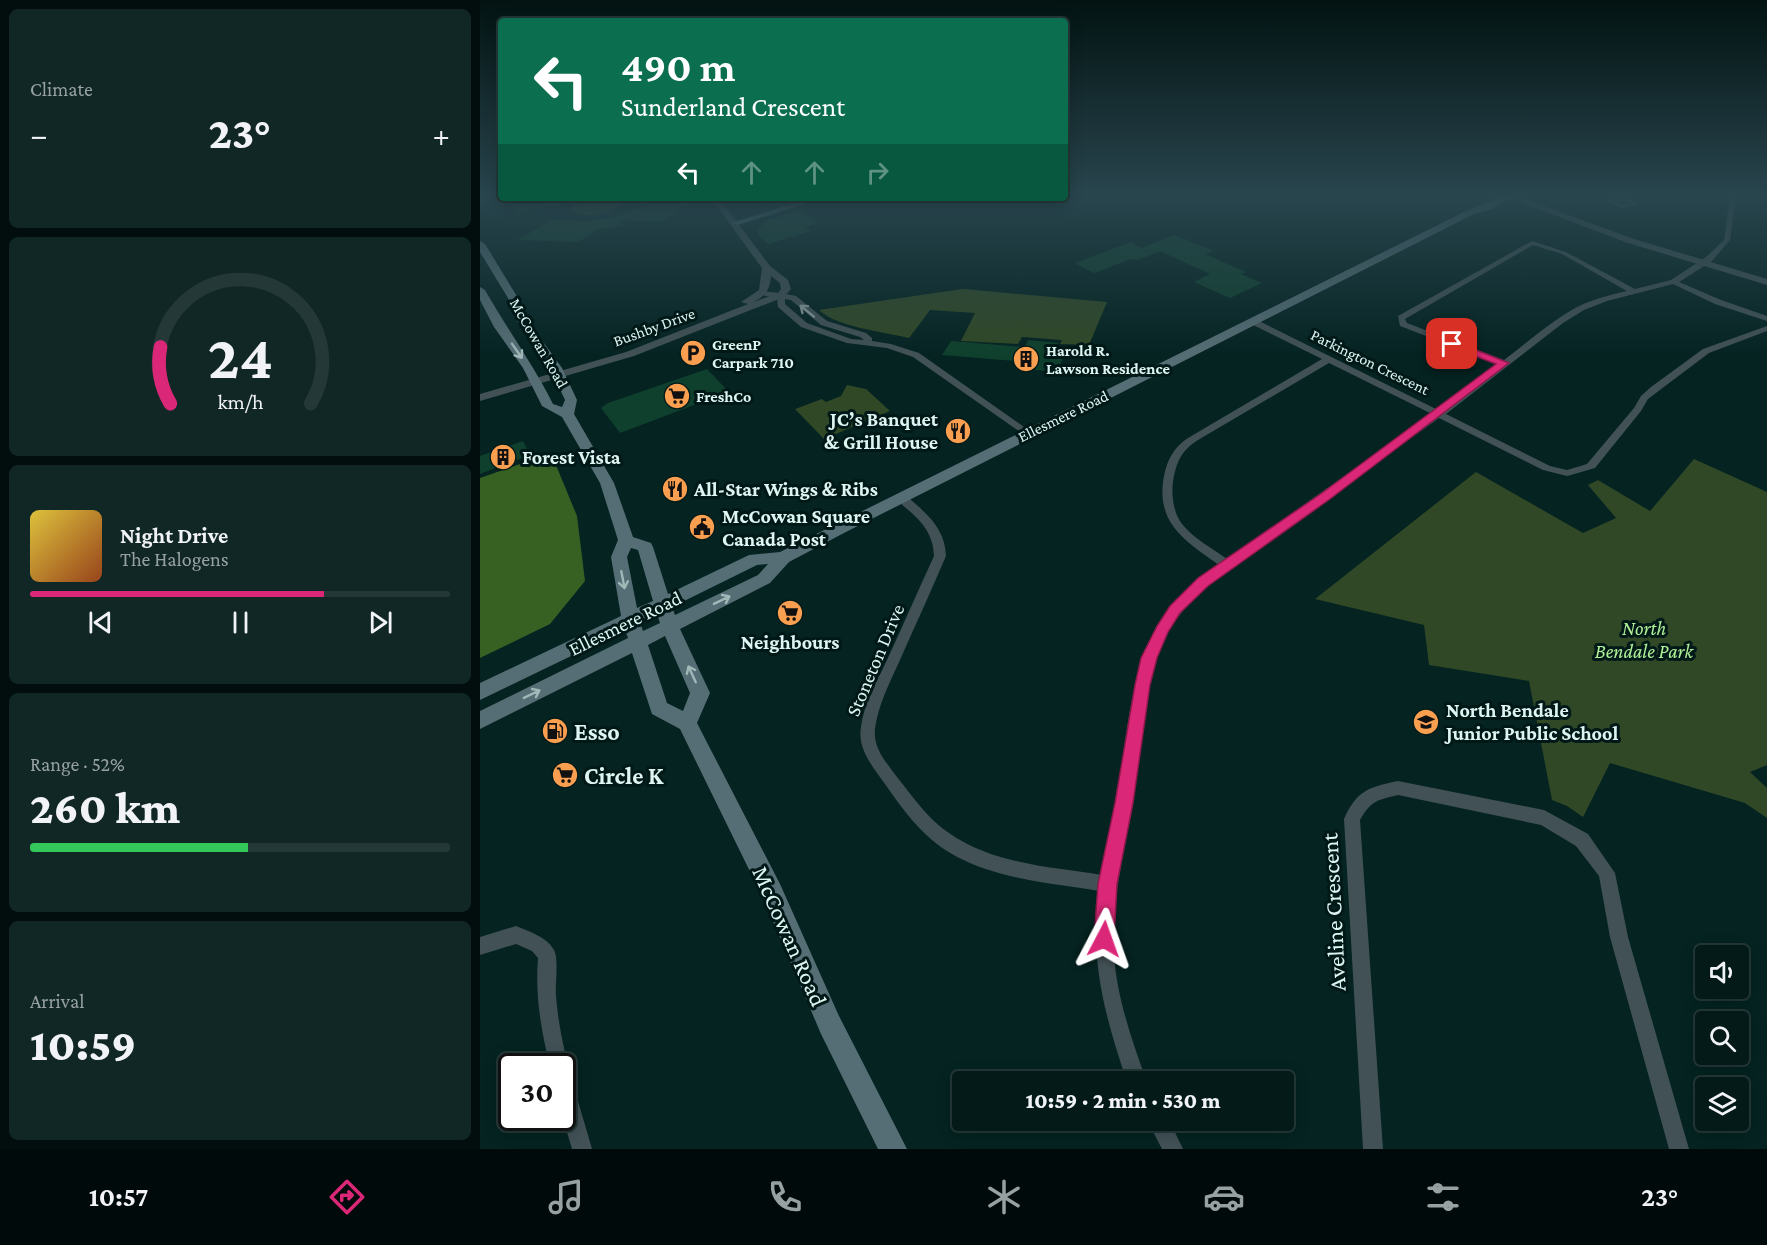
<!DOCTYPE html>
<html lang="en">
<head>
<meta charset="utf-8">
<style>
	body { margin:0; font-family:"Crimson Pro",serif; background:#112726; color:#f1f3f6; height:100vh; display:flex; flex-direction:column; font-size:22px; white-space:nowrap }
	* { box-sizing:border-box; margin:0 }
	p { font-size:20px; color:#97a1a2 }
	.icon { flex:none; width:33px; height:33px; fill:none; stroke:currentColor; stroke-width:2; stroke-linecap:round; stroke-linejoin:round }
	.map { position:relative; flex:1; overflow:hidden }
	.drawer { display:flex; flex-direction:column; gap:9px; padding:9px; background:#020e0e; width:480px }
	.drawer>* { flex:none }
	.top-card { position:absolute; left:18px; top:18px; width:570px; height:183px; border-radius:6px; box-shadow:0 3px 15px #0003,0 0 0 2px #243838; background:#0b6e4f; color:#fff; overflow:hidden }
	.fabs { position:absolute; left:1215px; top:945px; display:grid; gap:12px }
	.fabs a { display:grid; place-items:center; width:54px; height:54px; border-radius:6px; background:#031a19; box-shadow:0 3px 15px #0003,0 0 0 2px #243838; font-size:30px }
	.speed { position:absolute; left:18px; top:1053px; display:flex; gap:12px; font-size:30px; font-weight:700; text-align:center }
	.speed>* { display:grid; place-content:center; width:78px; height:78px; border-radius:50%; background:#031a19; box-shadow:0 3px 15px #0003,0 0 0 2px #243838; line-height:1 }
	.speed .limit { border:3px solid #111; border-radius:9px; background:#fff; color:#111 }
	.pin { position:absolute; display:grid; place-items:center; width:51px; height:51px; color:#fff; margin:-26px; border-radius:12px; box-shadow:0 3px 9px #0006 }
	.me { position:absolute; width:66px; margin:-33px; rotate:4deg; stroke-linejoin:round; filter:drop-shadow(0 0 4px #0008) }
	.turn { display:flex; align-items:center; gap:21px; height:126px; padding:0 24px; font-size:27px }
	.turn .icon { width:78px; height:78px; stroke-width:2.5 }
	.turn b { display:block; font-size:42px; line-height:51px }
	.lanes { display:flex; align-items:center; height:57px; padding:0 24px; background:#0003; justify-content:center; gap:30px; direction:ltr }
	.lanes .off { opacity:.35 }
	.big { font-size:45px; font-weight:800; line-height:1.1 }
	.drawer .card { flex:1; display:flex; flex-direction:column; justify-content:center; gap:9px; min-width:0; padding:0 21px; border-radius:9px; background:#112726 }
	.drawer .dial { align-items:center; gap:0 }
	.dial svg { height:156px; overflow:visible; fill:none; stroke:#243838; stroke-width:7; stroke-linecap:round; text-anchor:middle }
	.dial text { fill:#f1f3f6; stroke:none }
	.song { display:flex; align-items:center; gap:18px }
	.cover { width:72px; height:72px; border-radius:9px; background:linear-gradient(135deg,hsl(50 70% 55%),hsl(20 70% 35%)) }
	.played { height:6px; border-radius:3px; background:linear-gradient(90deg,#db2777 70%,#243838 70%) }
	.keys { display:flex; justify-content:space-around; direction:ltr }
	.heat { display:flex; justify-content:space-between; align-items:center; font-size:33px; direction:ltr }
	.charge { height:9px; border-radius:4px; background:linear-gradient(90deg,#34c759 52%,#243838 0) }
	.trip { position:absolute; left:472px; top:1071px; width:342px; height:60px; border-radius:6px; background:#031a19; box-shadow:0 3px 15px #0003,0 0 0 2px #243838; font-weight:800; line-height:60px; text-align:center }
	.menu { display:flex; height:96px; justify-content:space-around; align-items:center; background:#010a0a; color:#97a1a2 }
	.menu .icon { width:42px; height:42px }
	.menu .selected { color:#db2777 }
	.menu b { font-size:27px; color:#f1f3f6 }
	main { display:flex; flex:1; min-height:0 }
	.map>svg:first-child { display:block }
</style>
</head>
<body>
<main>
<section class="drawer">
<div class="card"><p>Climate</p>
<div class="heat"><a>−</a><b class="big">23°</b><a>+</a></div>
</div>
<div class="card dial"><svg viewBox="0 0 100 80">
<path d="M14 69A42 42 0 1 1 86 69"/>
<path d="M14 69A42 42 0 0 1 9 40" stroke="#db2777"/>
<text x="50" y="56" font-size="32" font-weight="700">24</text>
<text x="50" y="72" font-size="11">km/h</text>
</svg></div>
<div class="card">
<div class="song"><i class="cover"></i><div><b>Night Drive</b><p>The Halogens</p></div></div>
<div class="played"></div>
<div class="keys"><svg class="icon" aria-label="previous" viewBox="0 0 24 24"><path d="M18 5L8 12l10 7zM5 5v14"/></svg><svg class="icon" aria-label="pause" viewBox="0 0 24 24"><path d="M8 5v14M16 5v14"/></svg><svg class="icon" aria-label="next" viewBox="0 0 24 24"><path d="M6 5l10 7-10 7zM19 5v14"/></svg></div>
</div>
<div class="card"><p>Range · 52%</p><b class="big">260 km</b><div class="charge"></div></div>
<div class="card"><p>Arrival</p><b class="big">10:59</b></div>
</section>
<div class="map">
<svg width="1287" height="1149" viewBox="0 0 1287 1149">
	<rect width="100%" height="100%" fill="#042321"/>
	<!-- green -->
	<g fill="#304826">
		<path d="M 114,198 L 140,198 L 143,201 C 134,215 105,218 91,211 L 91,208 L 99,202 Z"/>
		<path d="M 482,289 L 484,289 L 627,302 L 609,345 L 580,344 L 582,340 L 542,337 L 538,344 L 481,341 L 495,313 L 450,310 L 429,338 C 405,332 356,327 339,310 Z"/>
		<path d="M 367,385 L 386,389 L 410,411 L 344,439 L 315,409 L 342,399 L 346,402 L 361,396 Z"/>
		<path d="M 1214,459 L 1287,492 L 1287,765 L 1270,772 L 1287,788 L 1287,818 L 1265,803 L 1130,763 L 1103,817 L 1087,806 L 1072,800 L 1049,681 L 949,665 L 944,625 L 835,599 L 996,472 L 1103,533 L 1136,518 L 1108,485 L 1118,480 L 1170,511 Z"/>
	</g>
	<!-- forest -->
	<path fill="#366123" d="M 71,453 L 97,516 L 105,581 L 70,624 L 0,658 L 0,478 Z"/>
	<!-- building -->
	<g fill="#0f402d">
		<path d="M 38,198 L 86,198 L 86,203 L 38,213 L 30,200 Z"/>
		<path d="M 176,198 L 213,199 L 183,221 L 138,220 L 144,226 L 119,229 L 98,242 L 38,240 L 71,220 L 108,221 L 135,217 L 165,206 Z"/>
		<path d="M 324,208 L 321,211 L 338,223 L 325,227 L 331,231 L 288,244 L 278,235 L 279,228 L 288,220 Z"/>
		<path d="M 694,235 L 734,251 L 725,254 L 766,272 L 761,274 L 782,283 L 750,298 L 714,282 L 730,274 L 680,251 L 658,260 L 651,259 L 614,273 L 595,263 L 651,242 L 662,248 Z"/>
		<path d="M 548,340 L 578,343 L 576,350 L 586,350 L 580,365 L 571,364 L 568,371 L 555,370 L 558,363 L 462,355 L 471,341 L 545,347 Z"/>
		<path d="M 227,369 L 251,394 L 224,404 L 222,402 L 140,433 L 121,408 L 128,403 Z"/>
		<path d="M 43,441 L 50,455 L 0,474 L 0,456 Z"/>
	</g>
	<g fill="none" stroke-linecap="round" stroke-linejoin="round">
		<!-- minor -->
		<g fill="#415155" fill-rule="evenodd">
			<path d="M 1250,195 L 1256,195 L 1250,240 L 1232,261 L 1199,282 L 1241,300 L 1287,316 L 1287,321 L 1235,304 L 1193,284 L 1127,301 L 1104,310 L 1083,323 L 966,414 L 1070,466 L 1087,470 L 1107,464 L 1154,408 L 1161,396 L 1171,387 L 1223,349 L 1287,326 L 1287,331 L 1229,353 L 1168,399 L 1161,411 L 1115,468 L 1091,475 L 1087,476 L 1063,470 L 959,418 L 727,585 C 707,605 687,627 677,654 C 659,699 659,750 653,797 C 646,850 630,901 634,955 C 637,998 652,1041 667,1082 L 647,1082 C 625,1016 609,960 619,891 C 564,882 497,878 452,840 C 433,824 419,804 405,784 C 393,767 377,749 381,727 C 384,703 397,681 407,660 C 423,625 438,591 454,556 C 453,529 436,516 416,500 L 415,497 L 416,494 L 424,494 C 445,512 465,527 466,556 C 451,591 435,626 420,660 C 410,682 398,705 395,729 C 393,748 406,762 417,777 C 433,797 448,819 469,833 C 513,864 571,867 622,875 C 627,846 635,818 639,789 C 652,695 653,625 739,565 C 705,541 675,523 684,476 C 687,460 694,447 708,438 L 842,359 L 771,324 L 771,320 L 777,320 L 958,410 L 1019,364 L 920,326 L 918,316 L 1052,241 L 1086,252 L 1155,289 L 1191,280 L 1226,257 L 1244,240 ZM 1053,245 L 1082,254 L 1147,291 C 1130,295 1113,299 1097,307 C 1071,321 1048,342 1024,360 L 927,323 L 925,319 ZM 849,363 L 952,414 L 747,559 C 732,548 714,539 702,524 C 688,506 690,470 704,452 C 708,447 713,443 718,440 Z"/>
			<path d="M 1131,196 L 1149,198 L 1158,205 L 1141,208 L 1127,202 L 1128,198 ZM 1133,200 L 1145,201 L 1149,204 L 1142,204 Z"/>
			<path d="M 280,291 L 301,293 L 316,296 L 347,321 L 386,333 L 392,338 L 392,341 L 411,344 L 439,353 L 554,434 L 552,436 L 546,436 L 433,357 L 407,348 L 367,343 L 321,327 L 298,307 L 297,298 L 280,295 ZM 305,299 L 311,300 L 341,325 L 380,337 L 384,340 L 371,339 L 327,323 L 305,304 Z"/>
			<path d="M 918,781 L 1064,810 L 1108,834 L 1135,873 L 1148,937 L 1209,1149 L 1189,1149 L 1130,937 L 1119,876 L 1096,846 L 1061,825 L 918,795 C 897,800 891,801 880,820 L 903,1149 L 883,1149 L 864,819 C 877,790 889,787 918,781 Z"/>
			<path d="M 36,926 C 50,932 67,937 74,950 C 79,959 75,985 76,996 C 80,1049 98,1099 112,1149 L 92,1149 L 82,1115 L 82,1066 L 70,1066 C 61,1031 55,995 58,958 L 52,951 L 36,944 L 0,955 L 0,937 Z"/>
			<path d="M 667,1120 L 689,1120 L 703,1149 L 682,1149 Z"/>
		</g>
		<!-- tertiary -->
		<g fill="#415155" fill-rule="evenodd">
			<path d="M 1022,195 L 1034,195 L 1151,238 L 1287,279 L 1287,285 L 1145,242 Z"/>
			<path d="M 231,198 L 239,198 L 290,266 L 308,280 L 311,289 L 304,297 L 154,356 L 0,401 L 0,394 L 146,352 L 268,304 L 261,302 L 279,290 L 282,268 ZM 291,276 L 300,283 L 301,289 L 298,293 L 271,303 C 285,297 290,290 291,276 Z"/>
		</g>
		<!-- secondary -->
		<g fill="#556d74" fill-rule="evenodd">
			<path d="M 1026,195 L 1037,195 L 1009,210 L 994,214 L 364,533 L 309,562 L 290,583 L 200,629 L 230,693 L 217,723 L 300,884 L 359,1016 L 427,1149 L 398,1149 L 341,1034 L 284,900 L 200,729 L 172,714 L 152,653 L 0,729 L 0,711 L 148,638 L 145,630 L 0,700 L 0,683 L 141,616 L 131,557 L 138,540 L 120,483 L 82,417 L 62,406 L 43,368 L 14,327 L 0,300 L 0,287 L 5,290 C 27,329 53,364 73,404 L 82,407 L 85,400 L 70,368 L 37,321 L 28,298 L 0,252 L 0,241 L 5,244 L 38,298 L 48,321 L 82,368 L 97,400 L 94,414 L 134,483 L 153,537 L 171,543 L 173,547 L 188,594 L 269,555 L 300,552 L 988,210 ZM 151,548 L 158,550 L 173,601 L 157,608 L 147,557 ZM 288,564 L 278,575 L 195,615 L 192,607 L 277,565 ZM 177,614 L 180,623 L 163,631 L 160,622 ZM 185,636 L 210,693 L 203,711 L 187,703 L 168,645 Z"/>
			<path d="M 331,198 L 344,198 L 258,225 L 251,223 Z"/>
		</g>
	</g>
	<!-- one-way arrows -->
	<defs><path id="oneway-shaft" d="M-6 0H5M1.5-3L5.5 0L1.5 3" fill="none" stroke-width="1.6" stroke-linecap="round" stroke-linejoin="round" transform="scale(1.5)"/></defs>
	<use stroke="#889b9c" href="#oneway-shaft" transform="translate(327 311) rotate(-141)"/>
	<g stroke="#a1b8b9">
		<use href="#oneway-shaft" transform="translate(37 351) rotate(55)"/>
		<use href="#oneway-shaft" transform="translate(143 580) rotate(79)"/>
		<use href="#oneway-shaft" transform="translate(242 600) rotate(-26)"/>
		<use href="#oneway-shaft" transform="translate(212 674) rotate(-115)"/>
		<use href="#oneway-shaft" transform="translate(52 694) rotate(-26)"/>
	</g>
	<!-- sky -->
	<linearGradient id="sky" x2="0" y2="1"><stop stop-color="#021312"/><stop offset="0.55" stop-color="#29454e"/><stop offset="1" stop-color="#29454e" stop-opacity="0"/></linearGradient>
	<rect width="1287" height="356" fill="url(#sky)"/>
	<!-- route -->
	<path fill="#db2777" stroke="#8e194d" stroke-width="1.5" d="M 969,342 L 976,342 L 1029,363 L 850,499 L 728,586 L 700,613 L 688,632 L 677,658 L 670,685 L 653,803 L 637,884 L 634,939 L 631,946 L 624,949 L 617,946 L 614,939 L 618,884 L 635,803 L 655,685 L 661,658 L 677,626 L 690,606 L 718,578 L 842,493 L 1016,364 L 969,346 Z"/>
	<!-- icons -->
	<defs>
		<g id="parking-disc" transform="scale(1.35)"><circle r="9.5" fill="#fa9f4f" stroke="#001918"/><path d="M-3.5-5.5H1a3.5 3.5 0 0 1 0 7H-1V5.5H-3.5ZM-1-3.4V-.6H.8a1.4 1.4 0 0 0 0-2.8Z" fill="#111"/></g>
		<g id="building-disc" transform="scale(1.35)"><circle r="9.5" fill="#fa9f4f" stroke="#001918"/><path d="M-4-6H4V6H1V3H-1V6H-4ZM-2.5-4.3h1.7v1.8h-1.7ZM.8-4.3h1.7v1.8H.8ZM-2.5-1h1.7V.8h-1.7ZM.8-1h1.7V.8H.8Z" fill="#111"/></g>
		<g id="supermarket-disc" transform="scale(1.35)"><circle r="9.5" fill="#fa9f4f" stroke="#001918"/><path d="M-6-5.5h2.5l.6 2H6L4.5 2H-2.5L-4.4-4H-6ZM-1.5 3.2a1.3 1.3 0 1 0 .1 0ZM3 3.2a1.3 1.3 0 1 0 .1 0Z" fill="#111"/></g>
		<g id="restaurant-disc" transform="scale(1.35)"><circle r="9.5" fill="#fa9f4f" stroke="#001918"/><path d="M-5-6h1v4h1v-4h1v4h1v-4h1v5L-1.5 .5V6h-2V.5L-5-1ZM5-6V6H3V1.5H1.5Q1.5-4 5-6Z" fill="#111"/></g>
		<g id="civic-disc" transform="scale(1.35)"><circle r="9.5" fill="#fa9f4f" stroke="#001918"/><path d="M-.6-6.5H3V-4.5H.6V-3L4-1V1h2V6H-6V1h2V-1L-.6-3ZM-1.2 2.5V6h2.4V2.5Z" fill="#111"/></g>
		<g id="school-disc" transform="scale(1.35)"><circle r="9.5" fill="#fa9f4f" stroke="#001918"/><path d="M0-5L7-2L0 1L-7-2ZM-4 1L0 2.5L4 1V4Q0 6-4 4Z" fill="#111"/></g>
		<g id="fuel-disc" transform="scale(1.35)"><circle r="9.5" fill="#fa9f4f" stroke="#001918"/><path d="M-5.5-6h7V0h2V4h1.3V-2.5L3-4.5l.8-.8L6-3V5H2.5V1h-1V6h-7ZM-4.2-4.7v3.2H.2V-4.7Z" fill="#111"/></g>
	</defs>
	<g fill-rule="evenodd">
		<use href="#parking-disc" x="213" y="353"/>
		<use href="#building-disc" x="546" y="359"/>
		<use href="#supermarket-disc" x="197" y="396"/>
		<use href="#restaurant-disc" x="478" y="431"/>
		<use href="#building-disc" x="23" y="457"/>
		<use href="#restaurant-disc" x="195" y="489"/>
		<use href="#civic-disc" x="222" y="527"/>
		<use href="#supermarket-disc" x="310" y="613"/>
		<use href="#school-disc" x="946" y="722"/>
		<use href="#fuel-disc" x="75" y="731"/>
		<use href="#supermarket-disc" x="85" y="775"/>
	</g>
	<g text-anchor="middle" dominant-baseline="central" stroke-width="6" stroke-linejoin="round" paint-order="stroke">
		<!-- far-street labels -->
		<g font-size="16" fill="#dff5f2" stroke="#001918">
			<text transform="translate(174 327) rotate(-20)">Bushby Drive</text>
			<text transform="translate(59 343) rotate(60)">McCowan Road</text>
			<text transform="translate(890 362) rotate(26)">Parkington Crescent</text>
			<text transform="translate(583 416) rotate(-26)">Ellesmere Road</text>
		</g>
		<!-- far-poi labels -->
		<g font-size="16" font-weight="bold" fill="#dff5f2" stroke="#001918" text-anchor="start">
			<text x="232" y="344">GreenP<tspan x="232" dy="18">Carpark 710</tspan></text>
			<text x="566" y="350">Harold R.<tspan x="566" dy="18">Lawson Residence</tspan></text>
			<text x="216" y="396">FreshCo</text>
		</g>
		<!-- poi labels -->
		<g font-size="20" font-weight="bold" fill="#dff5f2" stroke="#001918" text-anchor="start">
			<text x="458" y="419" text-anchor="end">JC’s Banquet<tspan x="458" dy="23">&amp; Grill House</tspan></text>
			<text x="42" y="457">Forest Vista</text>
			<text x="214" y="489">All-Star Wings &amp; Ribs</text>
			<text x="242" y="516">McCowan Square<tspan x="242" dy="23">Canada Post</tspan></text>
			<text x="310" y="642" text-anchor="middle">Neighbours</text>
			<text x="966" y="710">North Bendale<tspan x="966" dy="23">Junior Public School</tspan></text>
		</g>
		<!-- street labels -->
		<g font-size="20" fill="#dff5f2" stroke="#001918">
			<text transform="translate(145 623) rotate(-26)">Ellesmere Road</text>
			<text transform="translate(395 660) rotate(-67)">Stoneton Drive</text>
		</g>
		<!-- park labels -->
		<g font-size="20" font-style="italic" fill="#afef96" stroke="#001918">
			<text x="1164" y="628">North<tspan x="1164" dy="23">Bendale Park</tspan></text>
		</g>
		<!-- near-poi labels -->
		<g font-size="24" font-weight="bold" fill="#dff5f2" stroke="#001918" text-anchor="start">
			<text x="94" y="731">Esso</text>
			<text x="104" y="775">Circle K</text>
		</g>
		<!-- near-street labels -->
		<g font-size="24" fill="#dff5f2" stroke="#001918">
			<text transform="translate(853 912) rotate(-93)">Aveline Crescent</text>
			<text transform="translate(310 936) rotate(66)">McCowan Road</text>
		</g>
	</g>
</svg>
<div class="fabs">
<a><svg class="icon" aria-label="sound" viewBox="0 0 24 24"><path d="M4 9h4l5-4v14l-5-4H4zM17 9q2 3 0 6"/></svg></a>
<a><svg class="icon" aria-label="search" viewBox="0 0 24 24"><circle cx="10" cy="10" r="6"/><path d="M15 15l6 6"/></svg></a>
<a><svg class="icon" aria-label="layers" viewBox="0 0 24 24"><path d="M12 4l9 5-9 5-9-5zM3 14l9 5 9-5"/></svg></a>
</div>
<div class="speed"><div class="limit">30</div></div>
<div class="pin" style="left:972px;top:344px;background:#d93025"><svg class="icon" aria-label="arrive" viewBox="0 0 24 24"><path d="M6 21V4h12l-3 4 3 4H6"/></svg></div>
<svg class="me" style="left:624px;top:939px" viewBox="-20 -20 40 40"><path d="M0-17L14 15 0 8-14 15z" fill="#db2777" stroke="#fff" stroke-width="4"/></svg>
<div class="trip">10:59 · 2 min · 530 m</div>
<div class="top-card">
<div class="turn"><svg class="icon" aria-label="left" viewBox="0 0 24 24"><path d="M17 20v-9H6M10 6l-5 5 5 5"/></svg><div><b>490 m</b>Sunderland Crescent</div></div>
<div class="lanes"><svg class="icon" aria-label="left" viewBox="0 0 24 24"><path d="M17 20v-9H6M10 6l-5 5 5 5"/></svg><svg class="icon off" aria-label="ahead" viewBox="0 0 24 24"><path d="M12 20V5M6 11l6-6 6 6"/></svg><svg class="icon off" aria-label="ahead" viewBox="0 0 24 24"><path d="M12 20V5M6 11l6-6 6 6"/></svg><svg class="icon off" aria-label="right" viewBox="0 0 24 24"><path d="M7 20v-9h11M14 6l5 5-5 5"/></svg></div>
</div>
</div>
</main>
<nav class="menu">
<b>10:57</b>
<svg class="icon selected" aria-label="directions" viewBox="0 0 24 24"><path d="M12 3l9 9-9 9-9-9zM9 14v-3h6M13 9l2 2-2 2"/></svg>
<svg class="icon" aria-label="music" viewBox="0 0 24 24"><path d="M9 18V5l10-2v13"/><circle cx="6" cy="18" r="3"/><circle cx="16" cy="16" r="3"/></svg>
<svg class="icon" aria-label="phone" viewBox="0 0 24 24"><path d="M5 4h4l2 5-3 2q2 4 5 5l2-3 5 2v4C11 20 4 13 5 4z"/></svg>
<svg class="icon" aria-label="climate" viewBox="0 0 24 24"><path d="M12 3v18M4 7l16 10M4 17L20 7"/></svg>
<svg class="icon" aria-label="car" viewBox="0 0 24 24"><path d="M5 17H2v-5l4-1 3-4h7l3 4 3 1v5h-3M9 17h6M6 11h13"/><circle cx="7" cy="17" r="2"/><circle cx="17" cy="17" r="2"/></svg>
<svg class="icon" aria-label="filters" viewBox="0 0 24 24"><path d="M4 7h16M4 17h16"/><circle cx="9" cy="7" r="2"/><circle cx="15" cy="17" r="2"/></svg>
<b>23°</b>
</nav>
</body>
</html>
